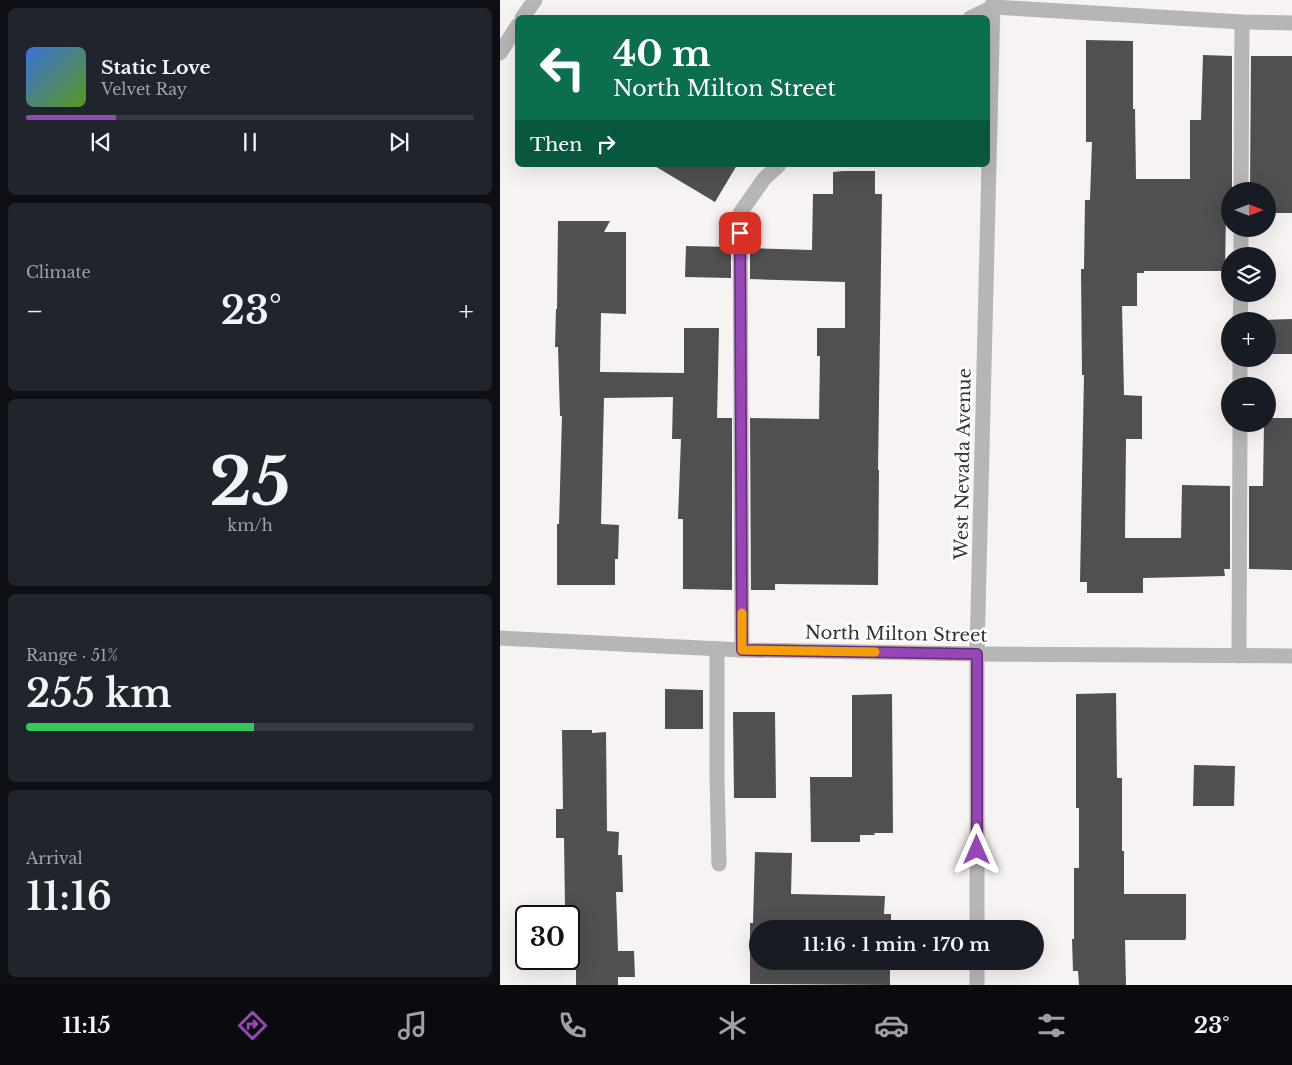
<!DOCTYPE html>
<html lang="en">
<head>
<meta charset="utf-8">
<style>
	body { margin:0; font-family:"Libre Baskerville",serif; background:#20242c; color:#f1f3f6; height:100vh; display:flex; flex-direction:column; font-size:19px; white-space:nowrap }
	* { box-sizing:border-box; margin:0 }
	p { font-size:16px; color:#9ea1a6 }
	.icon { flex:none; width:28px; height:28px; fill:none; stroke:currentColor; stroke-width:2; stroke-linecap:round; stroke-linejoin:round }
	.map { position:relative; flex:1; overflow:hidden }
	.details { display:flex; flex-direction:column; gap:8px; padding:8px; background:#0d0f14; width:500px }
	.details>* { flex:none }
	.hud { position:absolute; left:15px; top:15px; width:475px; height:152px; border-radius:8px; box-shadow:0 5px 20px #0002; background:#0b6e4f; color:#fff; overflow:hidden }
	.needle { width:32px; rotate:90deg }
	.buttons { position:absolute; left:721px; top:182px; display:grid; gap:10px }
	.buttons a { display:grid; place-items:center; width:55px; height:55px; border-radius:50%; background:#171b24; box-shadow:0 5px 20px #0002; font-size:25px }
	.speed { position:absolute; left:15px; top:905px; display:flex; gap:10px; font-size:25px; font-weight:700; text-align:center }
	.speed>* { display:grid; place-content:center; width:65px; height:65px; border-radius:50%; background:#171b24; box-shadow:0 5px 20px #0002; line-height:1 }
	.speed .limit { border:2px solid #111; border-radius:8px; background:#fff; color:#111 }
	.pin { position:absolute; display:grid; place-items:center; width:42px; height:42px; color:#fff; margin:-21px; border-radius:10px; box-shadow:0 2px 8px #0006 }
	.me { position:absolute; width:55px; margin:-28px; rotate:0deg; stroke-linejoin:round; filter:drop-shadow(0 0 4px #0008) }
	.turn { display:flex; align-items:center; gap:18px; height:105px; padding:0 15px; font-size:22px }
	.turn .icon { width:65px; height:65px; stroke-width:2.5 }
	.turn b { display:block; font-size:35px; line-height:42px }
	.then { display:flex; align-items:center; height:48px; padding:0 15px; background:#0003; gap:10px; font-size:19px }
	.big { font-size:38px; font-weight:600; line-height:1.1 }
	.details .widget { flex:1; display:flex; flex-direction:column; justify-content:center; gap:8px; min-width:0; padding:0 18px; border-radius:8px; background:#20242c }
	.details .dial { align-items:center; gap:0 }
	.dial b { font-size:65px; line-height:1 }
	.song { display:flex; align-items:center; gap:15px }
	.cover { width:60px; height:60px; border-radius:8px; background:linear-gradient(135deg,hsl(220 70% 55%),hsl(90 70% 35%)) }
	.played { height:5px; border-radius:2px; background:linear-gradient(90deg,#9846b6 20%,#363941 20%) }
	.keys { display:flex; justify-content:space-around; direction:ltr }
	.heat { display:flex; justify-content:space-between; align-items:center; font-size:28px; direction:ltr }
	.charge { height:8px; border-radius:4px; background:linear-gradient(90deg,#34c759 51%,#363941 0) }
	.trip { position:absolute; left:249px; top:920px; width:295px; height:50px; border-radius:25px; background:#171b24; box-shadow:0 5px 20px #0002; font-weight:600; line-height:50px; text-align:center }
	.tab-bar { display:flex; height:80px; justify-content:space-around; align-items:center; background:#090b0e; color:#9ea1a6 }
	.tab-bar .icon { width:35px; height:35px }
	.tab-bar .current { color:#9846b6 }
	.tab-bar b { font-size:22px; color:#f1f3f6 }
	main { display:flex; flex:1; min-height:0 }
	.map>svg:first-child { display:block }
</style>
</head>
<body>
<main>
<section class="details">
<div class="widget">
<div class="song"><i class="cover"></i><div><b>Static Love</b><p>Velvet Ray</p></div></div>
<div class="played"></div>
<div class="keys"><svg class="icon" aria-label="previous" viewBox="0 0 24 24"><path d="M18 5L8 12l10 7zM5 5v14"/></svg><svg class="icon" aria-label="pause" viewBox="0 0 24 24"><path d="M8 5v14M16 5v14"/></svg><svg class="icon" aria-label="next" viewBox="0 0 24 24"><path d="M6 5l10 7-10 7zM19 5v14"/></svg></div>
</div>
<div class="widget"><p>Climate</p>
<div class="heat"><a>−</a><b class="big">23°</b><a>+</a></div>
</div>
<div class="widget dial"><b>25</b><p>km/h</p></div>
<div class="widget"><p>Range · 51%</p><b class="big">255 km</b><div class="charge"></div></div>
<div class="widget"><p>Arrival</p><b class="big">11:16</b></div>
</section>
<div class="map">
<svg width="792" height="985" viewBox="0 0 792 985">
	<rect width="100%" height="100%" fill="#f7f3f2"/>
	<!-- building -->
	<g fill="#504f51">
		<path d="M 586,40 L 633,41 L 633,109 L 635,109 L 636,179 L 690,179 L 690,120 L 701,120 L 703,55 L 732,56 L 732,191 L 730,191 L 730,213 L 726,214 L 725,271 L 644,271 L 644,273 L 637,273 L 637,306 L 622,306 L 624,395 L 642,396 L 642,439 L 626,439 L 625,538 L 681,538 L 682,485 L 730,486 L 730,569 L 724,569 L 725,576 L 643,578 L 643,593 L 587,593 L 587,582 L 580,582 L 584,375 L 582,375 L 581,269 L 584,269 L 585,200 L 590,200 L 592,142 L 586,142 Z"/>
		<path d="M 751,56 L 792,56 L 792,213 L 768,213 L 768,191 L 750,191 Z"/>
		<path d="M 153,165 L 237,165 L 215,202 Z"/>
		<path d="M 343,171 L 375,171 L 375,194 L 382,194 L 378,470 L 379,470 L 378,585 L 275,584 L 275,590 L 251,590 L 250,418 L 319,419 L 320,356 L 317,356 L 317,328 L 345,328 L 345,282 L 250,279 L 250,248 L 312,250 L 313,194 L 333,194 L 333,172 Z"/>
		<path d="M 58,221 L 110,221 L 104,232 L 126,232 L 126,314 L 101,313 L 100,372 L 184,373 L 184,328 L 219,328 L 217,418 L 232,418 L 232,590 L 183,589 L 183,519 L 178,519 L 181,439 L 172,439 L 173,397 L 104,398 L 101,524 L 119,525 L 118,559 L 115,559 L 115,585 L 57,585 L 57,524 L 59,524 L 62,416 L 60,416 L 58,347 L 55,347 L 56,309 L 57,309 Z"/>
		<path d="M 186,246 L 231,247 L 231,278 L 185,277 Z"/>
		<path d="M 792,319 L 792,354 L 768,354 L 768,321 L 763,320 Z"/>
		<path d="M 768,418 L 792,418 L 792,570 L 749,569 L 749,486 L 763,486 L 764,424 L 768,424 Z"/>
		<path d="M 165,689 L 203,690 L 203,729 L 165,729 Z"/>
		<path d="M 616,693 L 617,778 L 622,778 L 622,851 L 624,851 L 624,894 L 686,894 L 686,938 L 685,940 L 625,940 L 626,985 L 579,985 L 578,971 L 573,971 L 572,939 L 574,939 L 574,868 L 579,868 L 579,808 L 576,808 L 576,694 Z"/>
		<path d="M 392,694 L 393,833 L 374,833 L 375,835 L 360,835 L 360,842 L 311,842 L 310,777 L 352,777 L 352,695 Z"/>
		<path d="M 233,712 L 275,712 L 276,798 L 234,798 Z"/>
		<path d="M 62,730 L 92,730 L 92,733 L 106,732 L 107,831 L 119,832 L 118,855 L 122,855 L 123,892 L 116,892 L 118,951 L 134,951 L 135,977 L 118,977 L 118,985 L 76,985 L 76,970 L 68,970 L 69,916 L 66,916 L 65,909 L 64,838 L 56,838 L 56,809 L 63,809 Z"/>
		<path d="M 694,765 L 735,766 L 734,806 L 693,806 Z"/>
		<path d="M 255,852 L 292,853 L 291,894 L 385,896 L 384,914 L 391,914 L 391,929 L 258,929 L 258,961 L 390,961 L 390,985 L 250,984 L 250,923 L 253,923 Z"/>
	</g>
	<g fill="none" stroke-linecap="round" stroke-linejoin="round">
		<!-- minor -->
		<g stroke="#b7b5b5" stroke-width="15">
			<path d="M 22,18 L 35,0"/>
			<path d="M 470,18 L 493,7 L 742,22 L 792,23"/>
			<path d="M 0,53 L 18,25"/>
			<path d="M 741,191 L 742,22"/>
			<path d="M 741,256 L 741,229"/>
			<path d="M 740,321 L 741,294"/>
			<path d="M 740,386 L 740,359"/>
			<path d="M 0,638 L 242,650 L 477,654 L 792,656"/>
			<path d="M 217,649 L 217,777 L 219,864"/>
			<path d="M 242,650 L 240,213 L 264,179 L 279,165"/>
			<path d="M 739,656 L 740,424"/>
			<path d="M 477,929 L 477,654 L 493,0"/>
			<path d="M 477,961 L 477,985"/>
		</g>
	</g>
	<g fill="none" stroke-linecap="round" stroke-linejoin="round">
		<!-- route casing -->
		<g stroke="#632e76" stroke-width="12">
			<path id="route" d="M 240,233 L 242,650 L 477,654 L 477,850"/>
		</g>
		<!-- route -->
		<use href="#route" stroke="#9846b6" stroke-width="9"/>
		<!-- slow -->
		<path stroke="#f59e0b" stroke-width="9" d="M 242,613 L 242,650 L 375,652"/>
	</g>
	<g text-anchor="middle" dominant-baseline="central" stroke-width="5" stroke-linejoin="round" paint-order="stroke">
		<!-- street labels -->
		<g font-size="18" fill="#343332" stroke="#fff">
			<text transform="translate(463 464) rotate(-89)">West Nevada Avenue</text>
			<text transform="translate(396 634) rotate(1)">North Milton Street</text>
		</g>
	</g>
</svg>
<div class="buttons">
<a><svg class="needle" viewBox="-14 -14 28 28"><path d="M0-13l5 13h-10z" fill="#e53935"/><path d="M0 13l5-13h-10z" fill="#9ea1a6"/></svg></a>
<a><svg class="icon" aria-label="layers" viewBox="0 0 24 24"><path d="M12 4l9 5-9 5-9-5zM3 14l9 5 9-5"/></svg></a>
<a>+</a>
<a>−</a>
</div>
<div class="speed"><div class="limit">30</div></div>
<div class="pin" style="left:240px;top:233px;background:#d93025"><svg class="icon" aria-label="arrive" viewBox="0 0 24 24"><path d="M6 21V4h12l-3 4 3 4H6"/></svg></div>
<svg class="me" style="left:477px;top:850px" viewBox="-20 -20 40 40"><path d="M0-17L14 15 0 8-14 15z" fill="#9846b6" stroke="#fff" stroke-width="4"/></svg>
<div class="trip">11:16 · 1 min · 170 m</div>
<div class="hud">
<div class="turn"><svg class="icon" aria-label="left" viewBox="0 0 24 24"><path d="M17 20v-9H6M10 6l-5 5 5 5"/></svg><div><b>40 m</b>North Milton Street</div></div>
<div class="then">Then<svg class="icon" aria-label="right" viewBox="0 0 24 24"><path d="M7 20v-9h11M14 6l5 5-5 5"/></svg></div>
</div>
</div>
</main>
<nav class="tab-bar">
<b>11:15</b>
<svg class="icon current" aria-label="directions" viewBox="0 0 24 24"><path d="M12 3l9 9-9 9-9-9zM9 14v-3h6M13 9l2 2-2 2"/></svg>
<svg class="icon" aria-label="music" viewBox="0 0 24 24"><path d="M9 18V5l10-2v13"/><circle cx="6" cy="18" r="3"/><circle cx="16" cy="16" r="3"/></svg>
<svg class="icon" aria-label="phone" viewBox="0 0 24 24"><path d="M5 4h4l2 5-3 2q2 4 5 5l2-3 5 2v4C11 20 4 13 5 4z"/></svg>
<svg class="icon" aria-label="climate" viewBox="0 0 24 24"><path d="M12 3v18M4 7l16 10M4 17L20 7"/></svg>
<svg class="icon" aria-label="car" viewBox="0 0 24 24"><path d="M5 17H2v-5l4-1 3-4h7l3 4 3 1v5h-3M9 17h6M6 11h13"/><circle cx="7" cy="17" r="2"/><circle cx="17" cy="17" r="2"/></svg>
<svg class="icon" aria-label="filters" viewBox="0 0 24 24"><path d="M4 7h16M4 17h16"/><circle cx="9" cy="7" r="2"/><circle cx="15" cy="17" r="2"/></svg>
<b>23°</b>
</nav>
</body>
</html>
